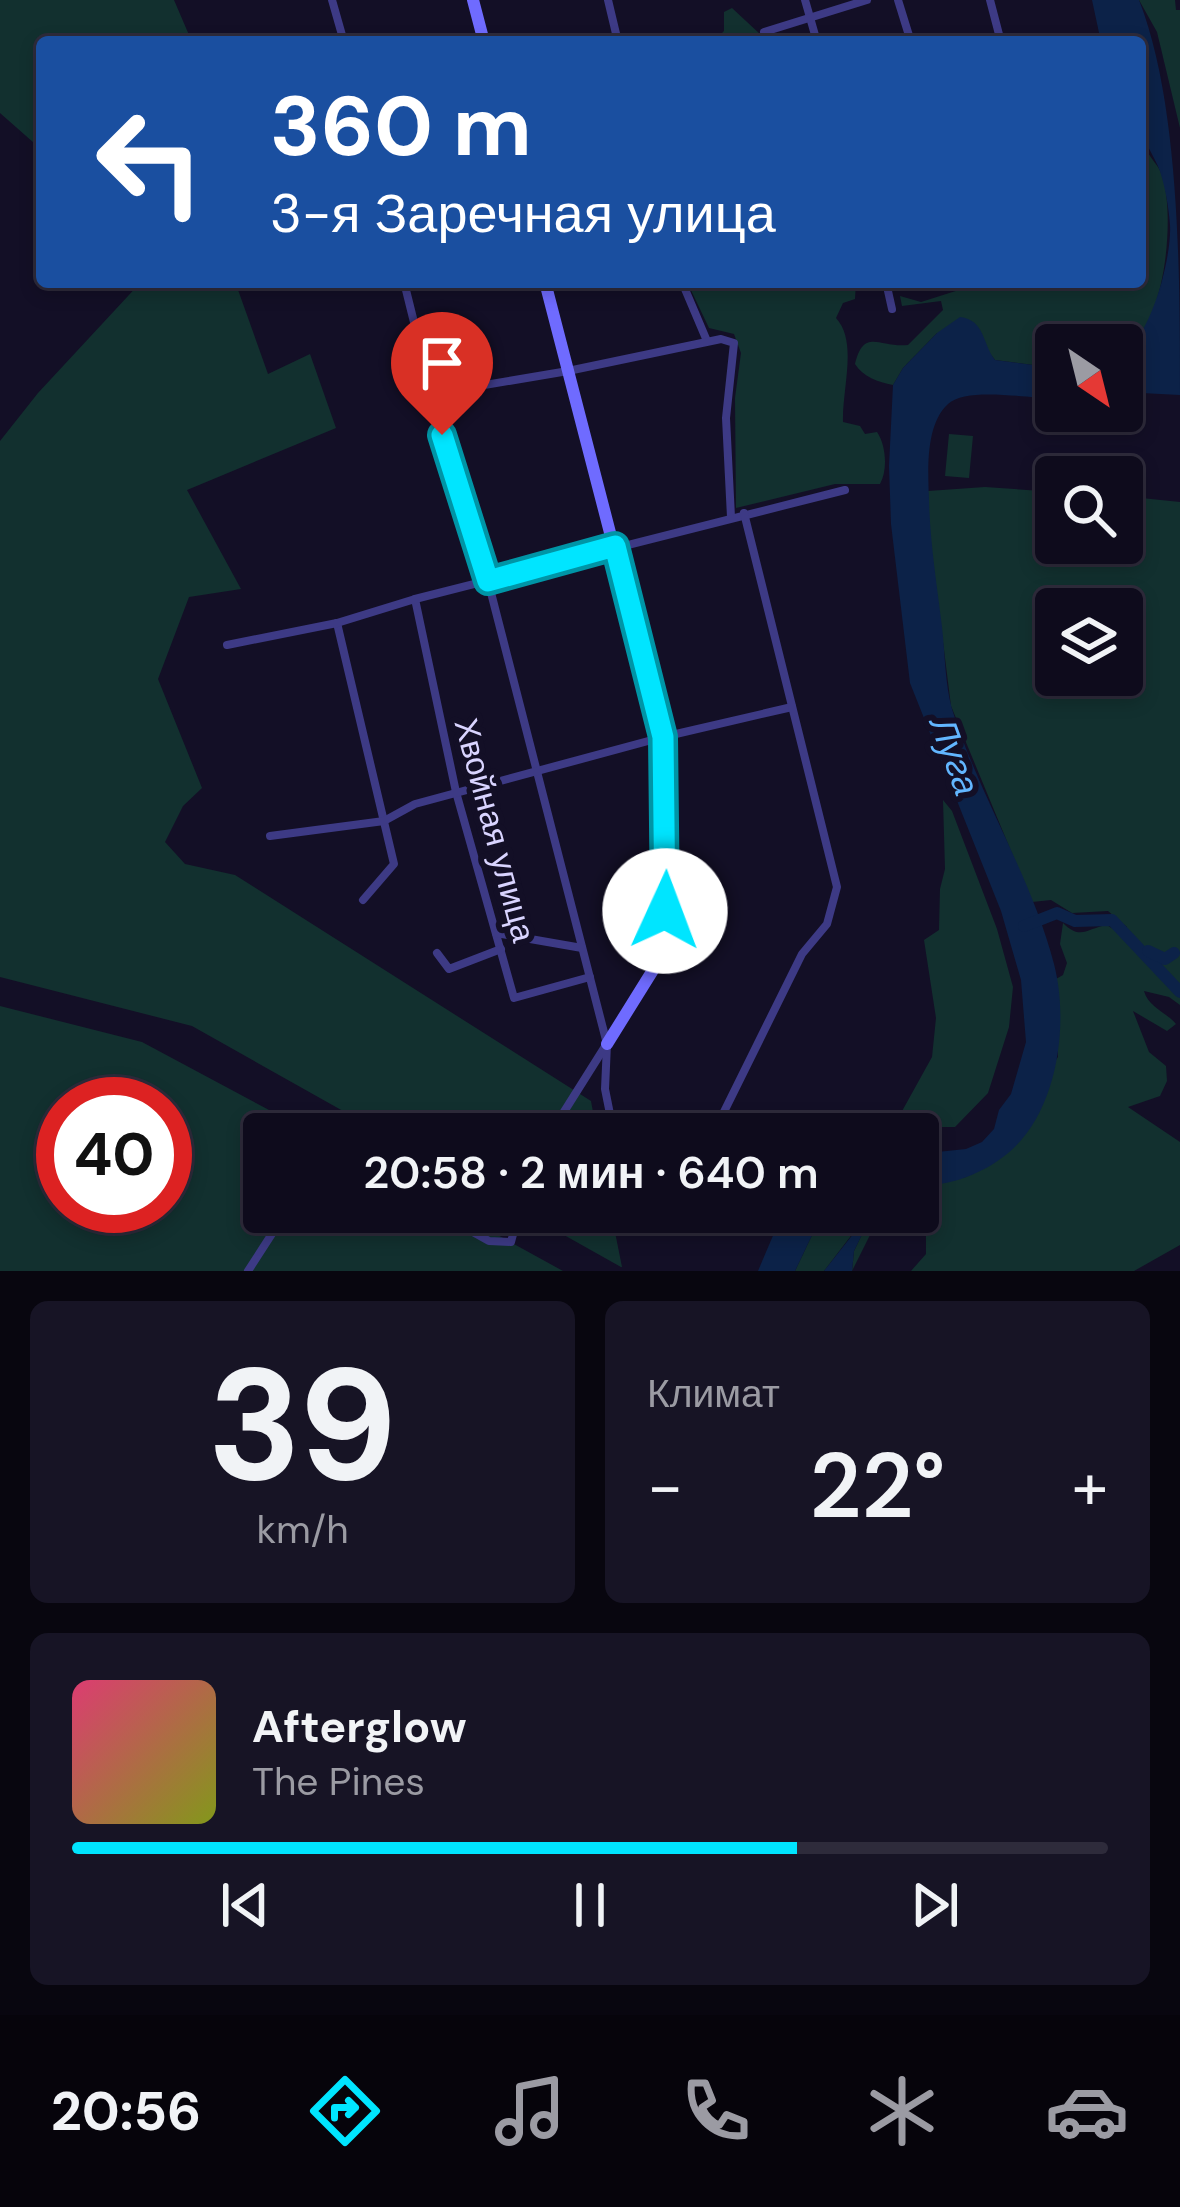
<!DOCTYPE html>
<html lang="ru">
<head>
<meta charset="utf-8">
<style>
	body { margin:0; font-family:"DM Sans",sans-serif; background:#171425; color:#f1f3f6; height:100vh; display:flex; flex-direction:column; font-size:45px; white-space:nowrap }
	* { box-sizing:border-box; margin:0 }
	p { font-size:39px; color:#9b9ba3 }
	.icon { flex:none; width:66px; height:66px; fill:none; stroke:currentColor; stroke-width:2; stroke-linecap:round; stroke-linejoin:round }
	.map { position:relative; height:1271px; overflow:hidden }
	.sheet { display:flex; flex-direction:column; gap:30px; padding:30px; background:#08060f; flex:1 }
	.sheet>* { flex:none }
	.guide { position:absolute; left:36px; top:36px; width:1110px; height:252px; border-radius:12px; box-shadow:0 6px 18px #0003,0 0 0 3px #2e2b3b; background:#1a4fa0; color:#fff; overflow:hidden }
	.needle { width:78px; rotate:145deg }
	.tools { position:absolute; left:1035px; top:324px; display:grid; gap:24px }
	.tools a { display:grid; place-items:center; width:108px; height:108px; border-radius:12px; background:#0e0b1c; box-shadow:0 6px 18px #0003,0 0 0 3px #2e2b3b; font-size:60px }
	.speed { position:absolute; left:36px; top:1077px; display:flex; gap:24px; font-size:60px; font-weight:700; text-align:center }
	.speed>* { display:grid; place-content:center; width:156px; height:156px; border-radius:50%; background:#0e0b1c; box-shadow:0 6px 18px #0003,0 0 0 3px #2e2b3b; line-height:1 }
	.speed .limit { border:18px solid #d22; background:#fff; color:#111 }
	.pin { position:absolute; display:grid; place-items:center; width:102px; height:102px; color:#fff; margin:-123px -51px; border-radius:50% 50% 50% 0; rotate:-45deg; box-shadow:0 0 12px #0007 }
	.pin .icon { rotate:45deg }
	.me { position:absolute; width:132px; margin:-66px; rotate:2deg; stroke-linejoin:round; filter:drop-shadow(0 0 9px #0008) }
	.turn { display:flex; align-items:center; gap:42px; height:252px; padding:0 36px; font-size:54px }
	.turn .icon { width:156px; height:156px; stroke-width:2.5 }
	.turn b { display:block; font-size:84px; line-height:102px }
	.big { font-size:90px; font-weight:600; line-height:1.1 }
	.sheet .card { flex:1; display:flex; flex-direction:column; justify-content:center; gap:18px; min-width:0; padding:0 42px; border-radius:18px; background:#171425 }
	.sheet .dial { align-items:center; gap:0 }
	.dial b { font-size:156px; line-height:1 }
	.song { display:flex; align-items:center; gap:36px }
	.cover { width:144px; height:144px; border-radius:18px; background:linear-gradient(135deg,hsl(340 70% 55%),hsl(70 70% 35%)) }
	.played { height:12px; border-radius:6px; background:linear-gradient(90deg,#00e5ff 70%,#2e2b3b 70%) }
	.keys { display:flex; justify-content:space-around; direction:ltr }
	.heat { display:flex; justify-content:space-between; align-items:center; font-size:66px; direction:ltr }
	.sheet .tiles { flex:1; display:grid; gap:30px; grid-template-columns:1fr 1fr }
	.card:last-child { grid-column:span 2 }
	.trip { position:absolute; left:243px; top:1113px; width:696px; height:120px; border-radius:12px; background:#0e0b1c; box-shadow:0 6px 18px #0003,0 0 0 3px #2e2b3b; font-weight:600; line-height:120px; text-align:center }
	.tab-bar { display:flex; height:192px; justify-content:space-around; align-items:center; background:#06040b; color:#9b9ba3 }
	.tab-bar .icon { width:84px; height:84px }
	.tab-bar .on { color:#00e5ff }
	.tab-bar b { font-size:54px; color:#f1f3f6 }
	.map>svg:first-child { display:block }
</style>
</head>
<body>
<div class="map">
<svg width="1180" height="1271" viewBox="0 0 1180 1271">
	<rect width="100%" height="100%" fill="#130f26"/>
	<!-- green -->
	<g fill="#12302f" fill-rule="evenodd">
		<path d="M 0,0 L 174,0 L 192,42 L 42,42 L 42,150 L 0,113 Z"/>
		<path d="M 1139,0 L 1175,0 L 1176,10 L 1180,10 L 1180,128 L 1157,32 Z"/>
		<path d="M 732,8 L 761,35 L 770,32 L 778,42 L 700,42 L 717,38 L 724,31 L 724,12 Z"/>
		<path d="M 1140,123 C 1142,132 1143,142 1147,151 C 1151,159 1159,166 1162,175 C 1176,216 1165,333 1122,352 L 1122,345 L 1056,345 L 1056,368 L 995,360 L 985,347 L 937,333 L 903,368 L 893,385 C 878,382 863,377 855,364 C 864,327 879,348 908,345 L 943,310 L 941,301 L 902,306 L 900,296 L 921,302 L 984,282 L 1140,282 Z"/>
		<path d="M 141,282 L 242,282 L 237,287 L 268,374 L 310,354 L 336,428 L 187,490 L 241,589 L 189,597 L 158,679 L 202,788 L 183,806 L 165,842 L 185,864 L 235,875 L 591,1101 L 597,1134 L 384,1134 L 192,1026 L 0,977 L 0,441 L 38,393 Z"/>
		<path d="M 692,282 L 856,282 L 855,299 L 843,303 L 836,318 C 858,342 842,388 843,422 L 860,426 L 865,434 L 877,432 C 886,445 888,470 880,484 L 835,484 L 736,508 L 735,398 L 741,353 L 734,334 L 709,328 L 689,286 Z"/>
		<path d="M 949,434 L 973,436 L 969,478 L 945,476 Z"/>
		<path d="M 985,487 L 1056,492 L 1056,543 L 1122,543 L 1122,496 L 1180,502 L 1180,1005 L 1169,997 L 1144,991 C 1148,1007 1166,1012 1176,1024 L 1167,1031 L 1133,1011 L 1149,1052 L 1166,1066 L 1167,1081 L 1160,1096 L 1128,1107 L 1180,1142 L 1180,1245 L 1134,1271 L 911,1271 L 926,1254 L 926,1236 C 910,1219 893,1223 872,1231 L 852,1271 L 854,1251 L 867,1224 L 860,1224 L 824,1271 L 795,1271 L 823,1212 L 918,1212 L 918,1184 L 929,1185 L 966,1177 L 1058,1057 L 1056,979 L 1063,975 L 1067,963 L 1060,944 L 1063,923 C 1081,941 1087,928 1107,925 L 1125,937 L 1127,927 L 1108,911 L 1072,913 L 1051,900 L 1032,902 L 951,706 L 929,530 L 928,491 ZM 1056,609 L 1122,609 L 1122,675 L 1056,675 Z"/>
		<path d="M 943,800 L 952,811 L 997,929 L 1013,987 L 1009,1027 L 988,1093 L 955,1127 L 934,1127 L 901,1113 L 932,1057 L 936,1018 L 924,940 L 939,930 L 940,889 L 945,869 Z"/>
		<path d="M 0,1006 L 142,1042 L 314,1134 L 264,1134 L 264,1212 L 456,1212 L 563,1271 L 0,1271 ZM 63,1104 L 165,1104 L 165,1206 L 63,1206 Z"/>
		<path d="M 523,1212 L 611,1212 L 622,1267 L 621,1267 Z"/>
	</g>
	<!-- water -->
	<g fill="#0c2248">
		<path d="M 1092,0 L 1139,0 C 1180,104 1180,275 1180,395 L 1122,392 L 1122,352 C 1151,339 1172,256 1170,225 C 1169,210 1166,192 1162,178 C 1158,160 1145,147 1141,127 C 1136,100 1140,69 1140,42 L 1101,42 Z"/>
		<path d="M 960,317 C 985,320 982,343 995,360 L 1056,368 L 1056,398 C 1029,399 967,386 948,404 C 925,425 928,471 929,500 C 930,543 937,585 942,627 C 945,653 945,684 952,709 C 979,796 1031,875 1054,964 C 1070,1026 1057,1118 1003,1157 C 981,1174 946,1188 918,1184 L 918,1154 L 966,1149 L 982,1142 L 994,1129 L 999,1110 L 1011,1094 L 1026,1042 L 1021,980 L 1001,911 L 910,683 L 891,524 L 889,466 L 893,385 L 903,368 L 937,333 Z"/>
		<path d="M 783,1212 L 823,1212 L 795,1271 L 758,1271 Z"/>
		<path d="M 865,1219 L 867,1224 L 854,1251 L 852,1271 L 824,1271 Z"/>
	</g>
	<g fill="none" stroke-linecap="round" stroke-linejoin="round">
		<!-- river -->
		<g stroke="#0c2248" stroke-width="12">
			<path d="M 1024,926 L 1057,913 L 1075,921 L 1112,920 L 1180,992"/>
			<path d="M 1148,951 L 1165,959 L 1174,953"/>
		</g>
		<!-- street -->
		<g stroke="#3d3a85" stroke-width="8">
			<path d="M 332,0 L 344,42"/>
			<path d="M 608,0 L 618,42"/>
			<path d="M 805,0 L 817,42"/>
			<path d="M 898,0 L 911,42"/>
			<path d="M 990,0 L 1001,42"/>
			<path d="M 764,32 L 867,0"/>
			<path d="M 404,282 L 442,435 L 488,581 L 607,1044 L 605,1089 L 614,1134"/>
			<path d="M 682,282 L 707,341"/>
			<path d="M 886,282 L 892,309"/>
			<path d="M 431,394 L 568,371 L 721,339 L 734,343 L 726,418 L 731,517"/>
			<path d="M 415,599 L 456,792 L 514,998 L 590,977"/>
			<path d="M 337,623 L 394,864 L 363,900"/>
			<path d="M 227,645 L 337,623 L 415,599 L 845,490"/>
			<path d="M 270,836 L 384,821 L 415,804 L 663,737 L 792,707"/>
			<path d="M 496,933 L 582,948"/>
			<path d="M 437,953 L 449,969 L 501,949"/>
			<path d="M 550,1134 L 606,1045"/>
			<path d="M 713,1134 L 802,954 L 827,924 L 837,887 L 744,513"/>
			<path d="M 437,1212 L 489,1241 L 511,1242 L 519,1212"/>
			<path d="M 248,1271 L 286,1212"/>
		</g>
		<!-- secondary -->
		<g stroke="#6f6bff" stroke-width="12">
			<path d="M 473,0 L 484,42"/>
			<path d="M 545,282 L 663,737 L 667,868 L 663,954 L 607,1044"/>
		</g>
	</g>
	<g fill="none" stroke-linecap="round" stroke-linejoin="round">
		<!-- route casing -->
		<g stroke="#0095a6" stroke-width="30">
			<path id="route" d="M 442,435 L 488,581 L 615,546 L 663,737 L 665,911"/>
		</g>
		<!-- route -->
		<use href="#route" stroke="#00e5ff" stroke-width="21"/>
	</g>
	<g text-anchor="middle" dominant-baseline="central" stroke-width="12" stroke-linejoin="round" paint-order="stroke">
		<!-- street labels -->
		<g font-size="33" fill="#d9d4ff" stroke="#130f26">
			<text transform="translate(495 830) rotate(75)">Хвойная улица</text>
		</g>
		<!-- water labels -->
		<g font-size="36" font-style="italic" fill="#62b6ff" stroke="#130f26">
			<text transform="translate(955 756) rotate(70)">Луга</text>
		</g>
	</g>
</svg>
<div class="tools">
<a><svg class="needle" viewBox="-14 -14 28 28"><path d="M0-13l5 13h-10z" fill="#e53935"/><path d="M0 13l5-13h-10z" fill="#9b9ba3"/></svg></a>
<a><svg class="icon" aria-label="search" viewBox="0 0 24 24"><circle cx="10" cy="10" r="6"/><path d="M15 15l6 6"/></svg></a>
<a><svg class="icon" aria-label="layers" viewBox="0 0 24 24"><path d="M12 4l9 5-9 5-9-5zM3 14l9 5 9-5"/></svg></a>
</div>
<div class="speed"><div class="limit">40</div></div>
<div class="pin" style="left:442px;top:435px;background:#d93025"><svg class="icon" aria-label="arrive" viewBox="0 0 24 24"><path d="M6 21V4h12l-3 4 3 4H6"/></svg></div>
<svg class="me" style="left:665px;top:911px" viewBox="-20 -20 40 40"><circle r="19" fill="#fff"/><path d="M0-13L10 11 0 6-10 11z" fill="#00e5ff"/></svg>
<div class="trip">20:58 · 2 мин · 640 m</div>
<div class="guide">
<div class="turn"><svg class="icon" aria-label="left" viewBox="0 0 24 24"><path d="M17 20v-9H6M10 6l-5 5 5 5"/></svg><div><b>360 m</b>3-я Заречная улица</div></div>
</div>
</div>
<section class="sheet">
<div class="tiles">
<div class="card dial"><b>39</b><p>km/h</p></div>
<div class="card"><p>Климат</p>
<div class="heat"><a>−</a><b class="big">22°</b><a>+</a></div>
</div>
<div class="card">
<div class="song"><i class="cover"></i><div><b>Afterglow</b><p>The Pines</p></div></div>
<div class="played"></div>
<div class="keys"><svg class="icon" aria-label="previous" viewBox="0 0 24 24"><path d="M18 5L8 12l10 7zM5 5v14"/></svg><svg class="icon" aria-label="pause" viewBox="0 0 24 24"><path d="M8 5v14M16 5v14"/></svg><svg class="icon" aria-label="next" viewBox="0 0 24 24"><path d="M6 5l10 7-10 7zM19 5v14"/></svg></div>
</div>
</div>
</section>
<nav class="tab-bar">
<b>20:56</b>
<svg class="icon on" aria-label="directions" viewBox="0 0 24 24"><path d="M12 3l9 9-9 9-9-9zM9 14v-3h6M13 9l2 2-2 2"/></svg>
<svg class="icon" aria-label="music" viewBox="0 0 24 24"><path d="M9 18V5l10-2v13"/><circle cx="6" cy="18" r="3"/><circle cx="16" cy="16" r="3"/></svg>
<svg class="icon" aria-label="phone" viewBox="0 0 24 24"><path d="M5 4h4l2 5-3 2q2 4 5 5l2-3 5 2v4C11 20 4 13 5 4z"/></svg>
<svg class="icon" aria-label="climate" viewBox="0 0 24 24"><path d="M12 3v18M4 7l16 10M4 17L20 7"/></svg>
<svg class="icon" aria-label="car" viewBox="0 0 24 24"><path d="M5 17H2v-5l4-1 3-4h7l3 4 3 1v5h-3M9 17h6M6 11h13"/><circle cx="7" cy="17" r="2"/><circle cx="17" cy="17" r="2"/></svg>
</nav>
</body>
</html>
